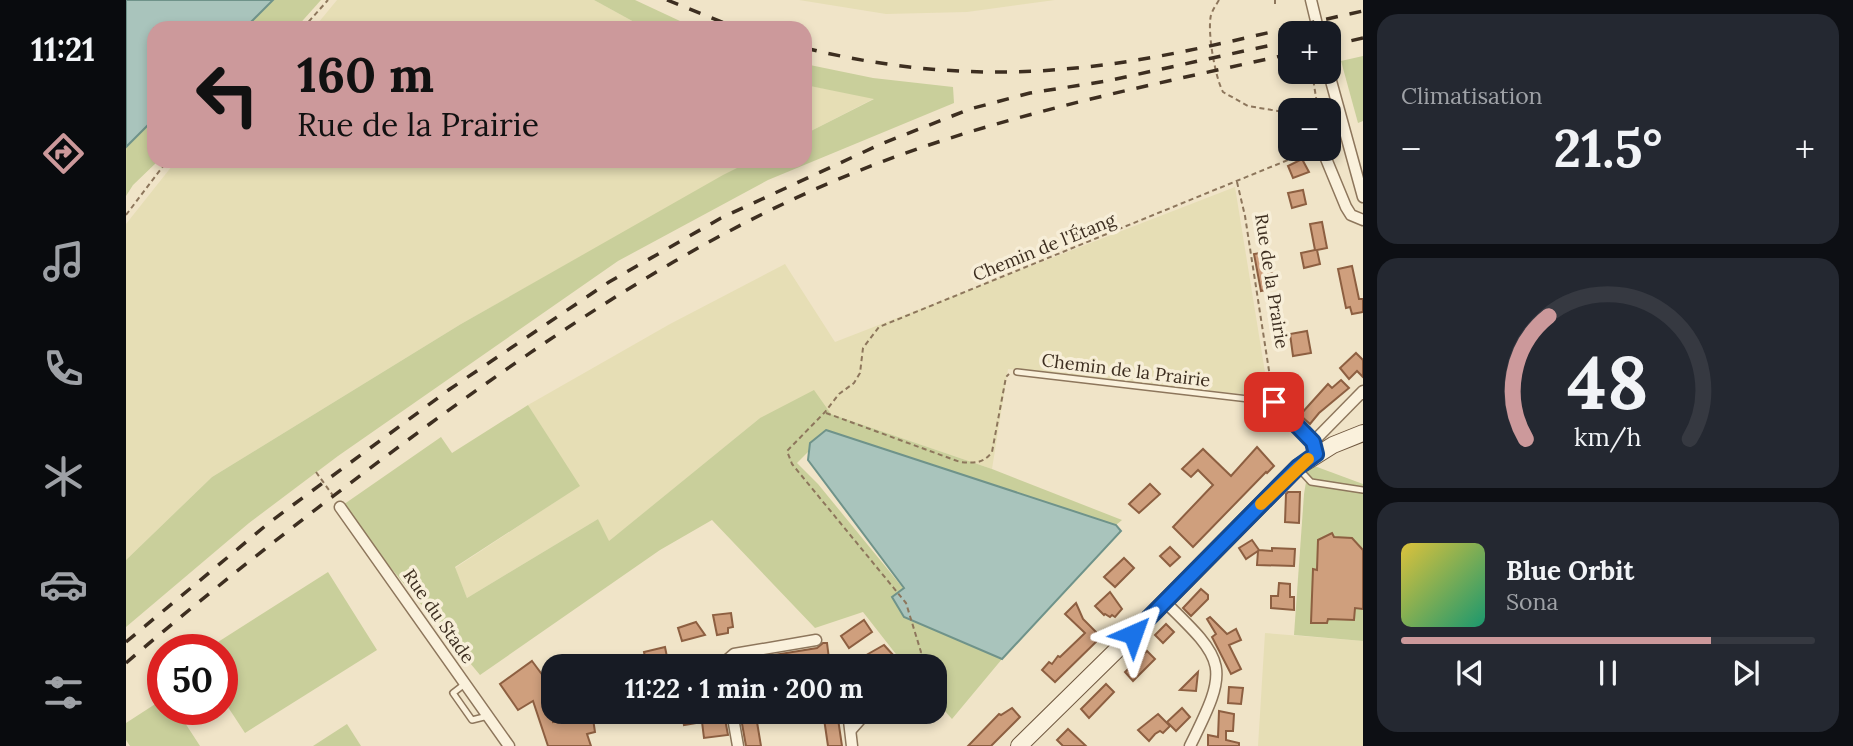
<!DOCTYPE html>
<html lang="fr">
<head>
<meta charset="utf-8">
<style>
	body { margin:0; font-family:Lora,serif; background:#242831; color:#f1f3f6; height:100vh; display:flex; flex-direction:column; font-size:26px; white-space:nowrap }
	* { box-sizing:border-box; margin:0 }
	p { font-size:23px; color:#9ea1a6 }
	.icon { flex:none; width:38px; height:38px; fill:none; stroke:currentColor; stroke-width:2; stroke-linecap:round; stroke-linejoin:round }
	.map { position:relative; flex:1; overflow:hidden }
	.drawer { display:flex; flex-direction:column; gap:14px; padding:14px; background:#0d0f14; width:490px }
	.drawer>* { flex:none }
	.banner { position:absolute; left:21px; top:21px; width:665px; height:147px; border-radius:21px; box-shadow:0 4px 10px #0003; background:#cc999b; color:#111; overflow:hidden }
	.controls { position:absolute; left:1152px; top:21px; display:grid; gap:14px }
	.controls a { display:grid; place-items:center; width:63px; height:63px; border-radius:14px; background:#171b24; box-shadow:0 4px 10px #0003; font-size:35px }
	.speed { position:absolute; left:21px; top:634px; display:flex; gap:14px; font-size:35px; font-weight:700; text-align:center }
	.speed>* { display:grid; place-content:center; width:91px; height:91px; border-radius:50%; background:#171b24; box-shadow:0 4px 10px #0003; line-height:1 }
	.speed .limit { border:10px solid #d22; background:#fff; color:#111 }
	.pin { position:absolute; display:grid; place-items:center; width:60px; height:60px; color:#fff; margin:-30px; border-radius:14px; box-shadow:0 4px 10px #0006 }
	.me { position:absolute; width:77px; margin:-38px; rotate:43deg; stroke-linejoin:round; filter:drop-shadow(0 0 5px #0008) }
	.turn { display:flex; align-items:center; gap:24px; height:147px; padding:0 35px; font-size:32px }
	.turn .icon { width:91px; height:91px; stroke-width:2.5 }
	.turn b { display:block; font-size:49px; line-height:60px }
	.big { font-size:52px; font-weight:700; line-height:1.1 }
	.drawer .card { flex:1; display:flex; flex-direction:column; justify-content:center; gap:10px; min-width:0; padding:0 24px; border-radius:21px; background:#242831 }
	.drawer .dial { align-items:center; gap:0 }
	.dial svg { height:182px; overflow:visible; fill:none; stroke:#363941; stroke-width:7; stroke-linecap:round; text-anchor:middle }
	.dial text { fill:#f1f3f6; stroke:none }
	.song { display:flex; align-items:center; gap:21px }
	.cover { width:84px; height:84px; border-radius:10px; background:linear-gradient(135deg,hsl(50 70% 55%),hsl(160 70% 35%)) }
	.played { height:7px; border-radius:4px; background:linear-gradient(90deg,#cc999b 75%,#363941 75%) }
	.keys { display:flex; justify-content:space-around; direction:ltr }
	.heat { display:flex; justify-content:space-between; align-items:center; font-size:38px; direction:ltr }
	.trip { position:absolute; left:415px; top:654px; width:406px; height:70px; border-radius:21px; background:#171b24; box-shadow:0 4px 10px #0003; font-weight:700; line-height:70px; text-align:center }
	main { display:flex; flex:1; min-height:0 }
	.dock { display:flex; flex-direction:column; width:126px; justify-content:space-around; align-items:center; background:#090b0e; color:#9ea1a6 }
	.dock .icon { width:49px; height:49px }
	.dock .on { color:#cc999b }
	.dock b { font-size:32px; color:#f1f3f6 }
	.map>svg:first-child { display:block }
</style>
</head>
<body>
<main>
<nav class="dock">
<b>11:21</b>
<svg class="icon on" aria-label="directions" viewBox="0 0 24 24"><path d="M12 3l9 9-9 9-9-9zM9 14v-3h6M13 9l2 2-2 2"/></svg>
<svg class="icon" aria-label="music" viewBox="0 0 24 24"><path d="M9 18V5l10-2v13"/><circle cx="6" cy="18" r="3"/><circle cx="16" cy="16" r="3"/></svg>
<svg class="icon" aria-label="phone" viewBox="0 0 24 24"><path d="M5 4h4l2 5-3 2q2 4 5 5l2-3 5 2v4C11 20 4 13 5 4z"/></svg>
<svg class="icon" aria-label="climate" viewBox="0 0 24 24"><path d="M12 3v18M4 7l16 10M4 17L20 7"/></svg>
<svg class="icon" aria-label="car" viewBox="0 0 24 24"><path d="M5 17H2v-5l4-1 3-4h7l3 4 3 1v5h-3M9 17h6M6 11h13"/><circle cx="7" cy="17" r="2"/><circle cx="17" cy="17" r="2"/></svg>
<svg class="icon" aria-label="filters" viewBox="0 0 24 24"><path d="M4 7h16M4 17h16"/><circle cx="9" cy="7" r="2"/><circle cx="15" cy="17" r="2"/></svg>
</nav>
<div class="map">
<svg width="1237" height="746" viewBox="0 0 1237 746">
	<rect width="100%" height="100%" fill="#f0e4c8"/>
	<!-- farmland -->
	<g fill="#e6deb5">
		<path d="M 211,0 L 468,0 L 519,28 L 188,28 Z"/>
		<path d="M 673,0 L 929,0 L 841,12 L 760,14 Z"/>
		<path d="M 679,85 L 749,98 L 679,134 Z"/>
		<path d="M 50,161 L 625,161 L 335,324 L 86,477 L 0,560 L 0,224 Z"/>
		<path d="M 1109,187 L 1143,397 L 882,369 L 866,469 L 705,414 L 634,418 L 482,542 L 472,519 L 341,598 L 329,568 L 453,486 L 402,405 L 544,324 L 659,264 L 709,342 Z"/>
		<path d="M 1139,633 L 1237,641 L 1237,746 L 1132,746 Z"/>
	</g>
	<!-- green -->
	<g fill="#c9cf9b">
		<path d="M 147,0 L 195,0 L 170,28 L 119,28 Z"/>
		<path d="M 468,0 L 509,0 L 569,28 L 519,28 Z"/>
		<path d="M 1237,56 L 1237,121 L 1232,123 L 1215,61 Z"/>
		<path d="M 679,64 L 747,78 L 827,87 L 828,103 L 642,180 L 492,261 L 212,456 L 123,523 L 0,627 L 0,560 L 86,477 L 335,324 L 597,175 L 625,161 L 679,161 L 679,134 L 748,99 L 679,85 Z"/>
		<path d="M 28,119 L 28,161 L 32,161 L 7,185 L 0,196 L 0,147 Z"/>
		<path d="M 688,390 L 705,414 L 866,469 L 996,520 L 990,525 L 703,431 L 671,463 L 692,484 L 777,588 L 766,597 L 778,617 L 876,659 L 826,719 L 809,700 L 808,667 L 780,667 L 737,612 L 689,628 L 586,520 L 534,550 L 354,675 L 214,507 L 315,437 L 326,453 L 402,405 L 454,486 L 329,567 L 341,598 L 472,519 L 483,541 L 634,418 Z"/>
		<path d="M 1183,464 L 1237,484 L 1237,641 L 1168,635 L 1178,494 Z"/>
		<path d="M 202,572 L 251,650 L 119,733 L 96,698 L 96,649 L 81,649 Z"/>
		<path d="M 37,699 L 37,709 L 50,709 L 74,746 L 4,746 L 0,740 L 0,723 Z"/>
		<path d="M 221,724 L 235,746 L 187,746 Z"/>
	</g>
	<!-- water -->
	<g fill="#a9c4bc" stroke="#6f938a" stroke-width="2">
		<path d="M 0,0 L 147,0 L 119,28 L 28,28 L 28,119 L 0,147 Z"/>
		<path d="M 700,430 L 990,525 L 995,531 L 876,659 L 778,617 L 766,597 L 778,588 L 682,460 L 684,443 Z"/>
	</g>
	<!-- building -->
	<g fill="#cf9f7d" stroke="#8d5f41" stroke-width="2">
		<path d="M 1176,159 L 1183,172 L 1167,178 L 1162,166 Z"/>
		<path d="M 1177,190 L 1180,204 L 1166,208 L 1162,193 Z"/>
		<path d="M 1196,222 L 1201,248 L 1191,250 L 1194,264 L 1178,268 L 1175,253 L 1189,250 L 1184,224 Z"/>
		<path d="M 1141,252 L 1149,288 L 1135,291 L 1128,254 Z"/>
		<path d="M 1226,266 L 1233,299 L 1237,299 L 1237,312 L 1226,314 L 1224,307 L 1220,308 L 1212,269 Z"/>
		<path d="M 1181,331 L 1185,353 L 1167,356 L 1164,334 Z"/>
		<path d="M 1230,353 L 1237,360 L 1237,377 L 1231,371 L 1223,379 L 1214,368 Z"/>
		<path d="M 1215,380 L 1223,388 L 1193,413 L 1184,424 L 1174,415 L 1202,384 L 1206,388 Z"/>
		<path d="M 1131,447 L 1148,466 L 1141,473 L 1140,472 L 1067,547 L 1047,527 L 1087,485 L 1072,470 L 1065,477 L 1056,469 L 1077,449 L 1105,476 Z"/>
		<path d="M 1024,484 L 1034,494 L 1013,513 L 1003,504 Z"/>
		<path d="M 1162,492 L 1174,492 L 1173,523 L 1159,522 L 1160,494 Z"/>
		<path d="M 1206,533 L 1208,537 L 1226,538 L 1237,550 L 1237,609 L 1229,608 L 1228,620 L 1202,619 L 1201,623 L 1185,623 L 1187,569 L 1191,570 L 1192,540 Z"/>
		<path d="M 1126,540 L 1133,550 L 1146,551 L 1146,548 L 1169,549 L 1168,566 L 1131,565 L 1132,551 L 1120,559 L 1113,548 Z"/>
		<path d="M 1044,547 L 1054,557 L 1044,566 L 1034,556 Z"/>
		<path d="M 998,558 L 1008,568 L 989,587 L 978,577 Z"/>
		<path d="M 1153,583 L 1164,584 L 1164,597 L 1168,597 L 1168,610 L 1145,608 L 1145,596 L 1152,596 Z"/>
		<path d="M 1075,589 L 1082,595 L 1082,599 L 1065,616 L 1057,608 Z"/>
		<path d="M 984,592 L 996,609 L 989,617 L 986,615 L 984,617 L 979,614 L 978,615 L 969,606 Z"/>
		<path d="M 950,603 L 957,619 L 975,637 L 929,682 L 916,670 L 923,662 L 926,664 L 932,656 L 934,657 L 959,633 L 939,614 Z"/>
		<path d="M 605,613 L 607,627 L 602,628 L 602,633 L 591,635 L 587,615 Z"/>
		<path d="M 1084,617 L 1101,634 L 1110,629 L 1115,640 L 1103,645 L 1115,669 L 1105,674 L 1086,637 L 1090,634 L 1081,619 Z"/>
		<path d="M 738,620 L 746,632 L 723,648 L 715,636 Z"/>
		<path d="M 570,622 L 579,635 L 556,641 L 552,628 Z"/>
		<path d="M 1040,624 L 1048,632 L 1037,643 L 1029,635 Z"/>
		<path d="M 697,643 L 701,643 L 703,659 L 689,661 L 690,667 L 675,667 L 674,663 L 653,667 L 609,667 L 611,661 L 691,648 Z"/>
		<path d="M 758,645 L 778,667 L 720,667 L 735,658 Z"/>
		<path d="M 539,647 L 543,667 L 521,667 L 518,652 Z"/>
		<path d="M 1021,651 L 1029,659 L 1007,681 L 999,672 Z"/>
		<path d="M 406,661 L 426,688 L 417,693 L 423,707 L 427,706 L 427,722 L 455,715 L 455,712 L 466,712 L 469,732 L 461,734 L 465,746 L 422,746 L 407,701 L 392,710 L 374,684 Z"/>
		<path d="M 1072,672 L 1070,691 L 1054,690 Z"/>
		<path d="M 980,684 L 988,692 L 963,718 L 955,709 Z"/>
		<path d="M 1103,687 L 1117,688 L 1115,704 L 1102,703 Z"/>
		<path d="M 886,708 L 894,717 L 865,746 L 842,746 L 873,714 L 875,715 Z"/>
		<path d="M 1056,708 L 1064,717 L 1050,731 L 1041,722 Z"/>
		<path d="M 1093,711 L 1108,714 L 1107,731 L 1100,731 L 1100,740 L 1113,743 L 1113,746 L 1082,746 L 1082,735 L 1092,737 Z"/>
		<path d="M 576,712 L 594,712 L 595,720 L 599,719 L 602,735 L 578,738 L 576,722 L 558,725 L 556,715 Z"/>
		<path d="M 697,712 L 711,712 L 716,746 L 702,746 Z"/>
		<path d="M 1032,714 L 1044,726 L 1037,733 L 1034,731 L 1029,734 L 1023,741 L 1012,730 Z"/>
		<path d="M 630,716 L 635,746 L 620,746 L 615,718 Z"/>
		<path d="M 942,729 L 960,746 L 937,746 L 931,740 Z"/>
	</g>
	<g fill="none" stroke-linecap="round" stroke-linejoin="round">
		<!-- service casing -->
		<g stroke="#8d765c" stroke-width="8">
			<g id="service">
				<path d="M 891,372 L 1148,402"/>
				<path d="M 1173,469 L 1185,482 L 1237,490"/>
				<path d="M 340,683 L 327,693 L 346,720 L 362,716"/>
			</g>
		</g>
		<!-- minor casing -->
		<g stroke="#8d765c" stroke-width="13">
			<g id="minor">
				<path d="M 1185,0 L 1193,33"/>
				<path d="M 1202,70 L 1237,197"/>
				<path d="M 1196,149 L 1220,207 L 1225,215 L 1237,220"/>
				<path d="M 1148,402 L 1187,442 L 1189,448"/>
				<path d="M 1187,442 L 1237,391"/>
				<path d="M 214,507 L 383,746"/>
				<path d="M 1038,601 C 1101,662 1104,666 1064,746"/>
				<path d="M 600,667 L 601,660 L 608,654 L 690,640"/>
				<path d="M 606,712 L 612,746"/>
				<path d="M 722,712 L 726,746"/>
				<path d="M 725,730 L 741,712"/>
			</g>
		</g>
		<!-- secondary casing -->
		<g stroke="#6f573f" stroke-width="18">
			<path id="secondary" d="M 893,746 L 1007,634 L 1172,467 L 1207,445 L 1237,433"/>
		</g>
		<!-- path -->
		<g stroke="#8d765c" stroke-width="2" stroke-dasharray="5 3.5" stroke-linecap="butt">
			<path d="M 1093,0 C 1090,5 1087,9 1085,15 C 1081,31 1089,77 1097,92 L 1122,106 L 1164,113"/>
			<path d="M 1149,0 L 1149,4"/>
			<path d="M 177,28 L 202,0"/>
			<path d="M 1186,72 L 1192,110"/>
			<path d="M 1111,182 L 1119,216 L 1146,390"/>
			<path d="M 0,215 L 41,161"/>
			<path d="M 700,413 L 834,462 C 848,463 857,464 866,452 L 880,377 L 883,374"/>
			<path d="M 190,472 L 208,497"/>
			<path d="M 785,667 L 795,652 L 780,603 L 666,464 L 661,451 L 699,412 L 713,394 L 728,383 L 734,373 L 737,348 L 753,327 L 1184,151"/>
		</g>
		<!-- service -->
		<use href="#service" stroke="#faf1dc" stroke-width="5"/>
		<!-- minor -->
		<use href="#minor" stroke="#faf1dc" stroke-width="10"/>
		<!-- secondary -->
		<use href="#secondary" stroke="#faf1dc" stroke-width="16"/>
		<!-- rail -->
		<g stroke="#3d2e20" stroke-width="3.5" stroke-dasharray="12 12" stroke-linecap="butt">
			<path d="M 541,0 L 611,28"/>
			<path d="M 1189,33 L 1197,31"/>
			<path d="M 1202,46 L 1237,38"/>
			<path d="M 679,48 C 764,69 851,77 939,69 C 1039,61 1139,32 1237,11"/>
			<path d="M 0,642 L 144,522 L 324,389 L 483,282 L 595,218 L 755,144 L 844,109 L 904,93 L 981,81 L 1164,41"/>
			<path d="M 0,663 C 98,579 200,500 305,423 C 444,322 588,226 750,164 C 883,113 1025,85 1164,54"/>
		</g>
	</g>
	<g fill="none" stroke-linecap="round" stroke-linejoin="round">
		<!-- route casing -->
		<g stroke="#114b97" stroke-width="18">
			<path id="route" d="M 1007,634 L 1172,467 L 1190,454 L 1187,442 L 1148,402"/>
		</g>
		<!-- route -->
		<use href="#route" stroke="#1a73e8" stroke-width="12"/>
		<!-- slow -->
		<path stroke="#f59e0b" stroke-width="12" d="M 1135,504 L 1182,459"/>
	</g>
	<g text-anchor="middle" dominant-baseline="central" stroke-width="7" stroke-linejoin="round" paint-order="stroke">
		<!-- street labels -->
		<g font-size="18" fill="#3d2e20" stroke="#f7eed8">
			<text transform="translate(918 247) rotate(-22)">Chemin de l'Étang</text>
			<text transform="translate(1146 281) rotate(81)">Rue de la Prairie</text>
			<text transform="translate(1000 370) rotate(7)">Chemin de la Prairie</text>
			<text transform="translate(313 616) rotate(55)">Rue du Stade</text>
		</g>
	</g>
</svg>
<div class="controls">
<a>+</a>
<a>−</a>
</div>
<div class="speed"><div class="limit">50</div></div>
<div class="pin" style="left:1148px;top:402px;background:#d93025"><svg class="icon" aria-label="arrive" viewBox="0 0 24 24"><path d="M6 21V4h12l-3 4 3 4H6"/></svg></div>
<svg class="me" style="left:1007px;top:634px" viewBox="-20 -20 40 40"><path d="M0-17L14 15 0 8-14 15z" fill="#1a73e8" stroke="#fff" stroke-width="4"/></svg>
<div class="trip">11:22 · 1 min · 200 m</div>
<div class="banner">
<div class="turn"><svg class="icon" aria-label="left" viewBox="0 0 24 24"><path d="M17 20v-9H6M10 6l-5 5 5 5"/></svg><div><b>160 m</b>Rue de la Prairie</div></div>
</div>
</div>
<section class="drawer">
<div class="card"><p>Climatisation</p>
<div class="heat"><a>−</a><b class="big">21.5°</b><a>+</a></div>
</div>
<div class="card dial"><svg viewBox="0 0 100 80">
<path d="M14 69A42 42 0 1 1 86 69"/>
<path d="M14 69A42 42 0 0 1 24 15" stroke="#cc999b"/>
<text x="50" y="56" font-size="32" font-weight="700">48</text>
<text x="50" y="72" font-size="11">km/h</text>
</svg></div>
<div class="card">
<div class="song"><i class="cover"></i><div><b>Blue Orbit</b><p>Sona</p></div></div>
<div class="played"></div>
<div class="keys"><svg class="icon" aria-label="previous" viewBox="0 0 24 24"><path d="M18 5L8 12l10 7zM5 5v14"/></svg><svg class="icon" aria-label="pause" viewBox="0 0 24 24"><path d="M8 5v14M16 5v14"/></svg><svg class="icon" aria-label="next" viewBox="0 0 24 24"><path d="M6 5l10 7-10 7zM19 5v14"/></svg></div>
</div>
</section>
</main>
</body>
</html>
